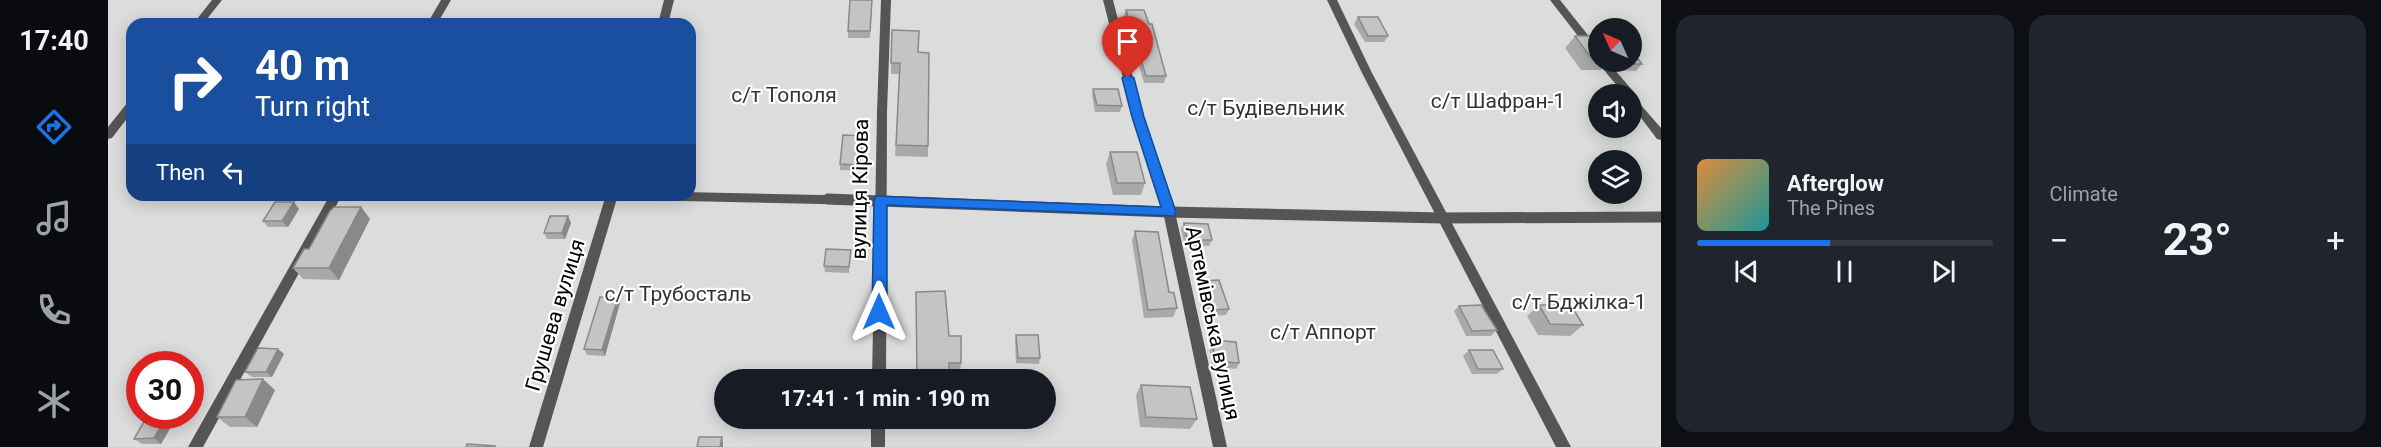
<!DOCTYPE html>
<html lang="en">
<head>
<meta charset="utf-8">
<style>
	body { margin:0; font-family:Roboto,sans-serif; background:#20242c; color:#f1f3f6; height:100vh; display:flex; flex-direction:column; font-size:22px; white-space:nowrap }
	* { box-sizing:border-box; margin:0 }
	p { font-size:20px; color:#9ea1a6 }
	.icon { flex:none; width:33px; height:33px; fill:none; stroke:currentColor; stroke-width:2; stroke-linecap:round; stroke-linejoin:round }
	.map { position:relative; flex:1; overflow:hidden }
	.sheet { display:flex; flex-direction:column; gap:15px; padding:15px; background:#0d0f14; width:720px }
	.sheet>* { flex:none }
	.banner { position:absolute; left:18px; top:18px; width:570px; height:183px; border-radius:18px; box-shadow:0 3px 15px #0003; background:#1a4fa0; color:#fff; overflow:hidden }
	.needle { width:39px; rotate:315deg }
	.buttons { position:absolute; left:1480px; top:18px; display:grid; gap:12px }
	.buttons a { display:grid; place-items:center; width:54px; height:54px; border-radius:50%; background:#171b24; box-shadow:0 3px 15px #0003; font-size:30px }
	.speed { position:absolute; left:18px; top:351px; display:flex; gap:12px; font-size:30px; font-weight:700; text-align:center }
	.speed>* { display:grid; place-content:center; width:78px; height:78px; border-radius:50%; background:#171b24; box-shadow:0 3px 15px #0003; line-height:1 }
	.speed .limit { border:9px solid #d22; background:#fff; color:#111 }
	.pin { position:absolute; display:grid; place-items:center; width:51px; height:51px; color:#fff; margin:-62px -26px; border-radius:50% 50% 50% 0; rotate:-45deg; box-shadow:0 0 6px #0007 }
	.pin .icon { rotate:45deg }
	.me { position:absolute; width:66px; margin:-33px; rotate:0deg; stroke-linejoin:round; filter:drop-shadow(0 0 4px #0008) }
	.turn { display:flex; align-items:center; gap:21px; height:126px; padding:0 30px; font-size:27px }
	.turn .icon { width:78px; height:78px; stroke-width:2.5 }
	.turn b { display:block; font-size:42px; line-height:51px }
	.then { display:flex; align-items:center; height:57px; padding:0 30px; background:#0003; gap:12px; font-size:22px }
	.big { font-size:45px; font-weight:700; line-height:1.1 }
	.sheet .widget { flex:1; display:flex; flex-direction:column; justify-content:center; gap:9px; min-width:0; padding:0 21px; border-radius:18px; background:#20242c }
	.song { display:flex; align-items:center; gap:18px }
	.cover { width:72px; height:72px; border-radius:9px; background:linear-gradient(135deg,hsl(30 70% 55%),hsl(180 70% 35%)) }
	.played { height:6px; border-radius:3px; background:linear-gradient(90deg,#1a73e8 45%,#363941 45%) }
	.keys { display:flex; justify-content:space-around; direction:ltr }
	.heat { display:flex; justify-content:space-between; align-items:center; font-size:33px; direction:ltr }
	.sheet .tiles { flex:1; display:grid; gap:15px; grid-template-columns:repeat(2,1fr) }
	.trip { position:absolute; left:606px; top:369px; width:342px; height:60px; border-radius:30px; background:#171b24; box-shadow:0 3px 15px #0003; font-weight:700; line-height:60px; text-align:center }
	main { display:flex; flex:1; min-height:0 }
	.tab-bar { display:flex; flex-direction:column; width:108px; justify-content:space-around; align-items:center; background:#090b0e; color:#9ea1a6 }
	.tab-bar .icon { width:42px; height:42px }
	.tab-bar .current { color:#1a73e8 }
	.tab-bar b { font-size:27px; color:#f1f3f6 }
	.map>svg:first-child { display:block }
</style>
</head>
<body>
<main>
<nav class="tab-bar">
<b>17:40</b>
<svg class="icon current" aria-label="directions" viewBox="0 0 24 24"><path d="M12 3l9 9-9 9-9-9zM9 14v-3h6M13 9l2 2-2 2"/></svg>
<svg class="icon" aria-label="music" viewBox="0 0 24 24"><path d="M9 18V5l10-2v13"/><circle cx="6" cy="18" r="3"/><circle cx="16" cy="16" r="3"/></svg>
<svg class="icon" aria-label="phone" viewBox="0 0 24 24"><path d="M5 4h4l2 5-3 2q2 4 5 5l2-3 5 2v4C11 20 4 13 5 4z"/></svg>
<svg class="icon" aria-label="climate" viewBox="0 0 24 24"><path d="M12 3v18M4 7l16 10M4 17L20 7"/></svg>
</nav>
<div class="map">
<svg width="1553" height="447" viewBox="0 0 1553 447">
	<rect width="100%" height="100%" fill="#fff"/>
	<!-- green -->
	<path fill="#dcdcdc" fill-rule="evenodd" d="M 0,0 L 1553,0 L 1553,447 L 0,447 ZM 24,24 L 582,24 L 582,195 L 24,195 ZM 1491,28 L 1524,28 L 1524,62 L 1491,62 ZM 1491,94 L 1524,94 L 1524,128 L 1491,128 ZM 1491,160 L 1524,160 L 1524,194 L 1491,194 ZM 32,364 L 82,364 L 82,416 L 32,416 ZM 616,380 L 938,380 L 938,418 L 616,418 Z"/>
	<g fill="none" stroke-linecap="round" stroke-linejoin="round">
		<!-- service-far1 -->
		<path stroke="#555" stroke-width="9" d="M 504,195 L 785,201"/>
		<!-- service -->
		<path stroke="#555" stroke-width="11" d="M 720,199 L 1061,212 L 1335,218 L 1553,217"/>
		<!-- minor -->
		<g fill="#555" fill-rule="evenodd">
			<path d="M 104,0 L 114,0 L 95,24 L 85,24 Z"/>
			<path d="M 333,0 L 343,0 L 329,24 L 319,24 Z"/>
			<path d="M 556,0 L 566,0 L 560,24 L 550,24 Z"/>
			<path d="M 773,0 L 783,0 L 779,112 L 778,380 L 764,380 L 769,112 Z"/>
			<path d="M 995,0 L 1005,0 L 1035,117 L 1067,212 L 1119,447 L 1105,447 L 1055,212 L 1025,117 Z"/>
			<path d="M 1219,0 L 1229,0 L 1264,73 L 1463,447 L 1448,447 L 1254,73 Z"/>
			<path d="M 1442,0 L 1452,0 L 1491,49 L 1491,59 L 1487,58 Z"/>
			<path d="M 1491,60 L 1500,62 L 1525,91 L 1525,96 L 1553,128 L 1553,140 L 1549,139 L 1524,106 L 1524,94 L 1516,94 L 1491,64 Z"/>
			<path d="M 24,101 L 24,112 L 4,138 L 0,139 L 0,127 L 20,102 Z"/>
			<path d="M 222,195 L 234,195 L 95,447 L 80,447 Z"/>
			<path d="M 498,195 L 510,195 L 435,447 L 421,447 Z"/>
			<rect x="763" y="418" width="14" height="29"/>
		</g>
	</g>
	<!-- wall -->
	<g fill="#a9a9a9">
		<path d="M 764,0 L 762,38 L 740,38 L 740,31 Z"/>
		<path d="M 1018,10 L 1058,76 L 1056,83 L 1036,83 L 1016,16 Z"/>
		<path d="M 1250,17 L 1280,36 L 1276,42 L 1257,42 L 1246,24 Z"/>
		<path d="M 1467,36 L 1491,41 L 1491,62 L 1500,62 L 1493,70 L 1473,70 L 1457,48 Z"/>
		<path d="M 810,52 L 820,146 L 820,157 L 787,156 L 792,74 L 783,74 L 783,63 Z"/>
		<path d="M 1503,62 L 1524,62 L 1534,64 L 1528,71 L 1510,70 Z"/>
		<path d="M 985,89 L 1014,106 L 1012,112 L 987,112 L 984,95 Z"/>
		<path d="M 755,136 L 755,142 L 752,171 L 732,170 L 732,164 Z"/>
		<path d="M 1002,152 L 1037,183 L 1033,195 L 1005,195 L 998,164 Z"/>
		<path d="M 253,207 L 262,219 L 231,280 L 195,279 L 185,268 L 201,249 Z"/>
		<path d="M 191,209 L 180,227 L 160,227 L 155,221 Z"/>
		<path d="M 463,223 L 457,239 L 439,239 L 436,233 Z"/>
		<path d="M 1076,223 L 1104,240 L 1101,246 L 1077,246 L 1073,229 Z"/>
		<path d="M 1027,231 L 1069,308 L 1065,317 L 1036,318 L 1024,240 Z"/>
		<path d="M 743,250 L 741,273 L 717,272 L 716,266 Z"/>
		<path d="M 1093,281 L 1121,309 L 1118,315 L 1100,316 L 1090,287 Z"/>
		<path d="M 808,292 L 841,336 L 853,363 L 852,373 L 842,373 L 842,380 L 808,380 Z"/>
		<path d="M 510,297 L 512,303 L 497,356 L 479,355 L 476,349 Z"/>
		<path d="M 1431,305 L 1475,325 L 1462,336 L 1430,335 L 1419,316 Z"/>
		<path d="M 1351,306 L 1389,330 L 1383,336 L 1358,336 L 1346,311 Z"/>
		<path d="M 908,335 L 932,358 L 931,364 L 908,363 L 907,341 Z"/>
		<path d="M 1104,340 L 1131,363 L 1128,369 L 1104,366 L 1101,346 Z"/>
		<path d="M 170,349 L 176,354 L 164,377 L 144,377 L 137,372 Z"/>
		<path d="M 1361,350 L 1395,369 L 1389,374 L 1364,374 L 1355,356 Z"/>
		<path d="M 1033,385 L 1089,419 L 1082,429 L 1032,427 L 1028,395 Z"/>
		<path d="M 167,390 L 149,427 L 122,427 L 109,417 Z"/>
		<path d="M 56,420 L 64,425 L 53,444 L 34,444 L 26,439 Z"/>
	</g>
	<!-- shaded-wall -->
	<g fill="#898989">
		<path d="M 755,136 L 755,142 L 752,171 L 751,165 Z"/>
		<path d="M 186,202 L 191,209 L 180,227 L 174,221 Z"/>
		<path d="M 253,207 L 262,219 L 231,280 L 221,268 Z"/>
		<path d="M 460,216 L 463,223 L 457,239 L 454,233 Z"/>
		<path d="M 510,297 L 512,303 L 497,356 L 494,350 Z"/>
		<path d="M 170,349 L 176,354 L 164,377 L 158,372 Z"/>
		<path d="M 155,379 L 167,390 L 149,427 L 137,417 Z"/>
		<path d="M 56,420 L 64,425 L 53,444 L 46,438 Z"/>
		<path d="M 614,437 L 615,442 L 615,447 L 612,447 Z"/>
	</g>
	<!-- building -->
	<g fill="#c4c4c4" stroke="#898989" stroke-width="1.5">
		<path d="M 742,0 L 764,0 L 762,31 L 740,31 Z"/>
		<path d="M 1018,10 L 1036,10 L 1041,24 L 1044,24 L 1058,76 L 1038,76 Z"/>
		<path d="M 1250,17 L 1270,17 L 1280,36 L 1260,36 Z"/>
		<path d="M 784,30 L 811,31 L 810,52 L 821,53 L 820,146 L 788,145 L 792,63 L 783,63 Z"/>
		<path d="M 1467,36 L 1487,36 L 1491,41 L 1491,58 L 1483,58 Z"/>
		<path d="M 1524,51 L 1534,64 L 1516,64 L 1514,62 L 1524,62 Z"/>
		<path d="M 985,89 L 1010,89 L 1014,106 L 989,105 Z"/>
		<path d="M 735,135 L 755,136 L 751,165 L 732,164 Z"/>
		<path d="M 1002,152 L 1029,152 L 1037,183 L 1009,183 Z"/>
		<path d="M 167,202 L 186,202 L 174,221 L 155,221 Z"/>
		<path d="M 226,207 L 253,207 L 221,268 L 185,268 L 196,249 L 201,249 L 222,211 Z"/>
		<path d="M 442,216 L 460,216 L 454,233 L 436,233 Z"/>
		<path d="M 1076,223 L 1100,224 L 1104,240 L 1079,240 Z"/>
		<path d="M 1027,231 L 1050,232 L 1061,292 L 1066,293 L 1069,308 L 1040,310 Z"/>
		<path d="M 718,249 L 743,250 L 741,267 L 716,266 Z"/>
		<path d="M 1111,280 L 1121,309 L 1103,310 L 1093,281 Z"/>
		<path d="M 837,291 L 841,336 L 853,336 L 853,363 L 841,363 L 842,380 L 809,380 L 808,292 Z"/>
		<path d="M 492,297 L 510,297 L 494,350 L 476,349 Z"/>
		<path d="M 1373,305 L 1389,330 L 1364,331 L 1351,306 Z"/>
		<path d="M 1431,305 L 1463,305 L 1475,325 L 1442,324 Z"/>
		<path d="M 908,335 L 930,335 L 932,358 L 910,358 Z"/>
		<path d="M 1104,340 L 1128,342 L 1131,363 L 1107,361 Z"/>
		<path d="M 150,348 L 170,349 L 158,372 L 137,372 Z"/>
		<path d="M 1361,350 L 1385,350 L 1395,369 L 1370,369 Z"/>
		<path d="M 155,379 L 137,417 L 109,417 L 128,380 Z"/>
		<path d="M 1033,385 L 1082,387 L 1089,419 L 1038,417 Z"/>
		<path d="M 37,420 L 56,420 L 46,438 L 26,439 Z"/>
		<path d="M 591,437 L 614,437 L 612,447 L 589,447 Z"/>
		<path d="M 359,444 L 387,446 L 386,447 L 358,447 Z"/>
	</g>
	<!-- route -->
	<path fill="#1a73e8" stroke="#114b97" stroke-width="1.5" d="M 1020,74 L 1026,78 L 1036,117 L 1068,212 L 1066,216 L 779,205 L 779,312 L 777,317 L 771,318 L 766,317 L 764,312 L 766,200 L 768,196 L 1053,207 L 1024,117 L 1014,78 Z"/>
	<g text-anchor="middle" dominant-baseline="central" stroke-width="4.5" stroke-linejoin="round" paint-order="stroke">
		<!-- park labels -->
		<g font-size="21" fill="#333" stroke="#fff">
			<text x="676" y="95">с/т Тополя</text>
			<text x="1390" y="101">с/т Шафран-1</text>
			<text x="1158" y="108">с/т Будівельник</text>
			<text x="570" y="294">с/т Трубосталь</text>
			<text x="1471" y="302">с/т Бджілка-1</text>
			<text x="1215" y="332">с/т Аппорт</text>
		</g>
		<!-- street labels -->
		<g font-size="21" fill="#000" stroke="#fff">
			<text transform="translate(752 189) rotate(-89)">вулиця Кірова</text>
			<text transform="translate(447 315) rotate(-73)">Грушева вулиця</text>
			<text transform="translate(1105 323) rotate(78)">Артемівська вулиця</text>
		</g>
	</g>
</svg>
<div class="buttons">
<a><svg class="needle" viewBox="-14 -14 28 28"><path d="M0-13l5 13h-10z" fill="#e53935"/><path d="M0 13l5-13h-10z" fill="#9ea1a6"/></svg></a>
<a><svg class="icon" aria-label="sound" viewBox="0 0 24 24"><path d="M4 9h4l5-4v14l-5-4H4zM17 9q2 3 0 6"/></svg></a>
<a><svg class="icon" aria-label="layers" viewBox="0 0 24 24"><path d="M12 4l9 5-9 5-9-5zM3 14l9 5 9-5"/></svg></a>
</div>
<div class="speed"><div class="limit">30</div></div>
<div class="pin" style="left:1020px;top:78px;background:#d93025"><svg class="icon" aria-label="arrive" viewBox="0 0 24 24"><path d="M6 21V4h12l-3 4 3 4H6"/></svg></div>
<svg class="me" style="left:771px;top:312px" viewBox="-20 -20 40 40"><path d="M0-17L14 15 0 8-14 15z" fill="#1a73e8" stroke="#fff" stroke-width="4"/></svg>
<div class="trip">17:41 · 1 min · 190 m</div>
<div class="banner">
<div class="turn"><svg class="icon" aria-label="right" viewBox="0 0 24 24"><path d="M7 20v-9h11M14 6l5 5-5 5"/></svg><div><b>40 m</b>Turn right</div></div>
<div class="then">Then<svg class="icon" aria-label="left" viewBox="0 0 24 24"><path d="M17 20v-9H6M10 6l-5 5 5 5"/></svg></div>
</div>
</div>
<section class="sheet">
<div class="tiles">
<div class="widget">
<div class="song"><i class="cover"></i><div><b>Afterglow</b><p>The Pines</p></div></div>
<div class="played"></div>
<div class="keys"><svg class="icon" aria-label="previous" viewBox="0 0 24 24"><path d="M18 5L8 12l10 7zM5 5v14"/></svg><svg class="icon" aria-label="pause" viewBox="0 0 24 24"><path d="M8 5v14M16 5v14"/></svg><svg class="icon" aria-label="next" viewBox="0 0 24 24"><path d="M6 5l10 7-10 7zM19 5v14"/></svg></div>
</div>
<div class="widget"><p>Climate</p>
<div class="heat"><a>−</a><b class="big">23°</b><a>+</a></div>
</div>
</div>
</section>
</main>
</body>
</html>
